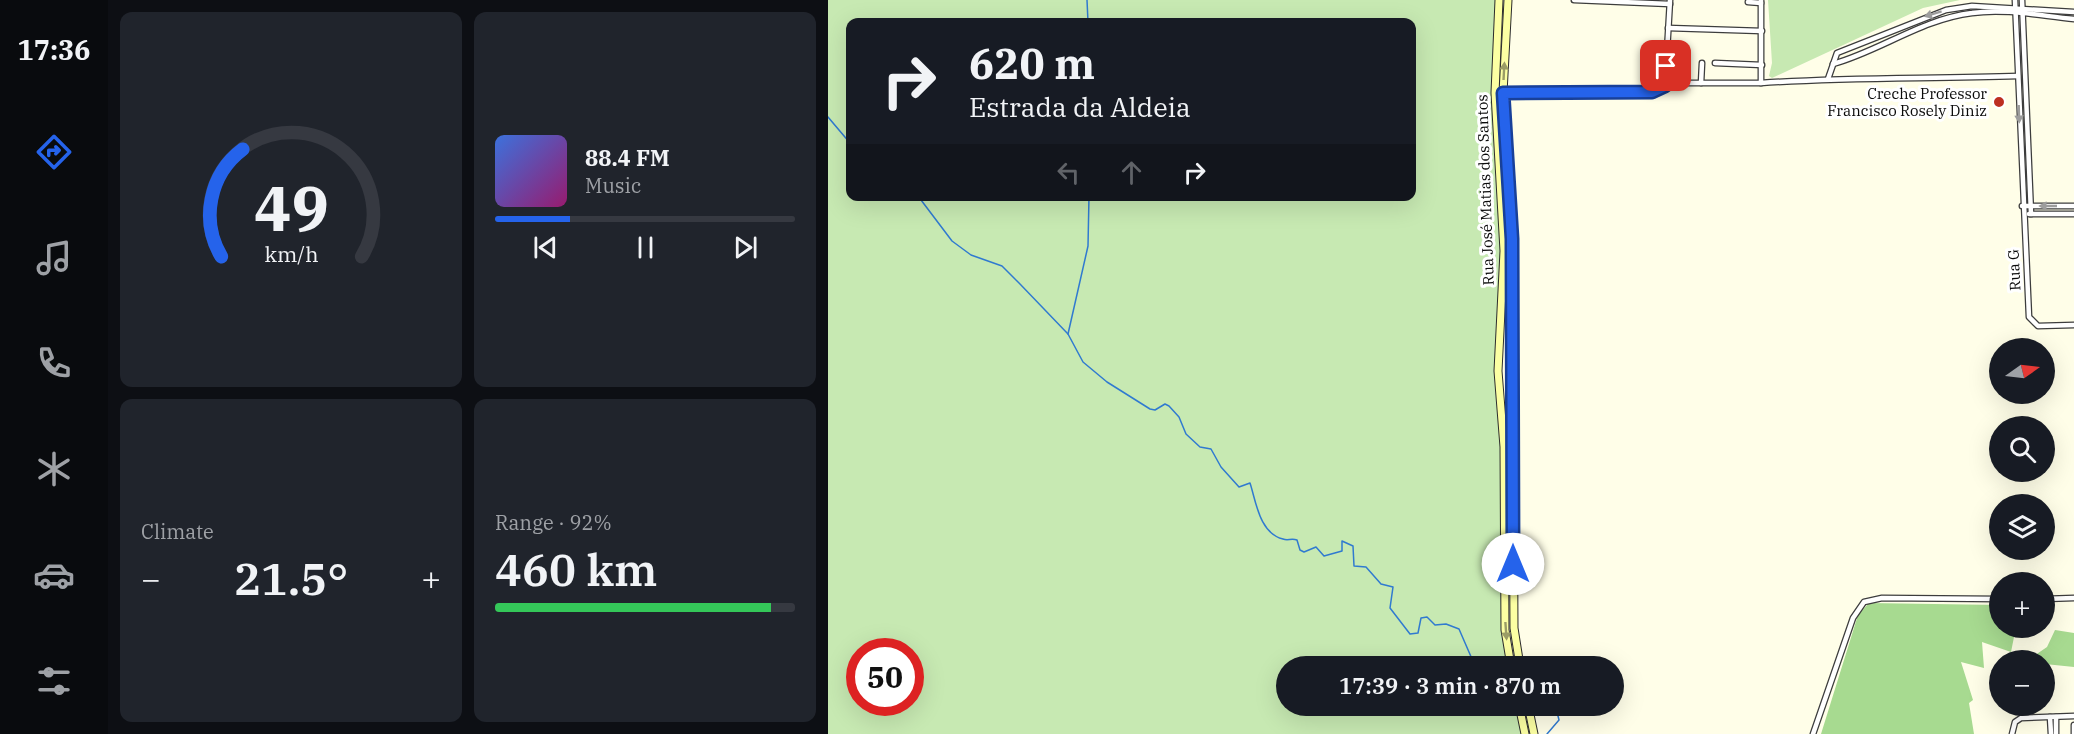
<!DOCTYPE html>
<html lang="en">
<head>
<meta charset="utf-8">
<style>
	body { margin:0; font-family:"IBM Plex Serif",serif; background:#20242c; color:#f1f3f6; height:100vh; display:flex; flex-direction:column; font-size:22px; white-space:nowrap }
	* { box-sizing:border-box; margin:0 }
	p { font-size:20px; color:#9ea1a6 }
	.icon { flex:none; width:33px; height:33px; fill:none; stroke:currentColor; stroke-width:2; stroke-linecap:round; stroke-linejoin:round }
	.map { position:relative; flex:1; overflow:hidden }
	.side { display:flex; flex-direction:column; gap:12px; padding:12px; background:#0d0f14; width:720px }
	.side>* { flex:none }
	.top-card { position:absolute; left:18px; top:18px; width:570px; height:183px; border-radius:12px; box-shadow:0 6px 24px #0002; background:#171b24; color:#f1f3f6; overflow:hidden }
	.needle { width:39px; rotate:76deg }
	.buttons { position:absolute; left:1161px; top:338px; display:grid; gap:12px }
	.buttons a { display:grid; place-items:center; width:66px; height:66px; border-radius:50%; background:#171b24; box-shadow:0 6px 24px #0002; font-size:30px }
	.speed { position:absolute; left:18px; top:638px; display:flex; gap:12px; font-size:30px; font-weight:700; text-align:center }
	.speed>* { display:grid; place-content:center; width:78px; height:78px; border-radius:50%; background:#171b24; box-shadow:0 6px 24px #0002; line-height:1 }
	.speed .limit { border:9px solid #d22; background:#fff; color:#111 }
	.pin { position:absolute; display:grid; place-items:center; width:51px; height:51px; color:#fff; margin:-26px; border-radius:12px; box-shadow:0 3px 9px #0006 }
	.me { position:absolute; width:66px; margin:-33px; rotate:0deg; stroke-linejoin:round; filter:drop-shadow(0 0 4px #0008) }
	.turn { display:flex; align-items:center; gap:21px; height:126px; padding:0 24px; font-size:27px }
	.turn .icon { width:78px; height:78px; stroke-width:2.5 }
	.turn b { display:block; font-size:42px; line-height:51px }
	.lanes { display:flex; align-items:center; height:57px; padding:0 24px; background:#0003; justify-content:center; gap:30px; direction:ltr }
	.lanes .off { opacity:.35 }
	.big { font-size:45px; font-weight:600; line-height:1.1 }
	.side .widget { flex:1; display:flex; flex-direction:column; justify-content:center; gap:9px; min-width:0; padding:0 21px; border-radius:12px; background:#20242c }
	.side .dial { align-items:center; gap:0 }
	.dial svg { height:156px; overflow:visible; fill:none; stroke:#363941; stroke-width:7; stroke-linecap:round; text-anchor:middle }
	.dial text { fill:#f1f3f6; stroke:none }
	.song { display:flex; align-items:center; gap:18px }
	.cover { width:72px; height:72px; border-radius:9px; background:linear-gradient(135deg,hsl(220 70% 55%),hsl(320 70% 35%)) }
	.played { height:6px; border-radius:3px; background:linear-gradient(90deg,#2563eb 25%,#363941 25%) }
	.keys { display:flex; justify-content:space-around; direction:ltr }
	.heat { display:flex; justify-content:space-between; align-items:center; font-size:33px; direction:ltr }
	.charge { height:9px; border-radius:4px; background:linear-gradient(90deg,#34c759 92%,#363941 0) }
	.side .tiles { flex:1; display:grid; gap:12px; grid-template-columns:repeat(2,1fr) }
	.trip { position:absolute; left:448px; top:656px; width:348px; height:60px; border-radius:30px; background:#171b24; box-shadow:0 6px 24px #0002; font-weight:600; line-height:60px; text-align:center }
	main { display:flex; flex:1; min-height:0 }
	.tab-bar { display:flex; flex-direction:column; width:108px; justify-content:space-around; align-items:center; background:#090b0e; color:#9ea1a6 }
	.tab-bar .icon { width:42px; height:42px }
	.tab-bar .on { color:#2563eb }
	.tab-bar b { font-size:27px; color:#f1f3f6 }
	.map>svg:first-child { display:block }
</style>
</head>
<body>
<main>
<nav class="tab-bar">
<b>17:36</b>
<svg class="icon on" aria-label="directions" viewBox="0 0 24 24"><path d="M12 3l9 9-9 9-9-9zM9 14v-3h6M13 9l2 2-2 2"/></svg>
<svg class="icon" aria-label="music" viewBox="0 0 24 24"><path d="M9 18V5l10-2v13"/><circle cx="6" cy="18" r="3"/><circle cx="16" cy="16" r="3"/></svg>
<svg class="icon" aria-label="phone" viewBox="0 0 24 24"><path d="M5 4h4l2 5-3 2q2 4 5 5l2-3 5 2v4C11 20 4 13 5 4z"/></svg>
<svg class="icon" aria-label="climate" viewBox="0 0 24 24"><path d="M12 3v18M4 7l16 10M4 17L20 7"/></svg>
<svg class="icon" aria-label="car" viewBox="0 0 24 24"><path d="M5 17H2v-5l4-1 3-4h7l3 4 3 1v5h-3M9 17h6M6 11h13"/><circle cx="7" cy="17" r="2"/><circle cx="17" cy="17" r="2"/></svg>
<svg class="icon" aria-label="filters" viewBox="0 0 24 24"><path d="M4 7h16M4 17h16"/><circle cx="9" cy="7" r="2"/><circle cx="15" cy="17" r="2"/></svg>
</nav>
<section class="side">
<div class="tiles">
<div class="widget dial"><svg viewBox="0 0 100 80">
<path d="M14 69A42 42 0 1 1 86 69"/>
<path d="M14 69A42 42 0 0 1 25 14" stroke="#2563eb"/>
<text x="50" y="56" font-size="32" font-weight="700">49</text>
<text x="50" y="72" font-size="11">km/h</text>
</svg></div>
<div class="widget">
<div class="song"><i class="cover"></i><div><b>88.4 FM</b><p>Music</p></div></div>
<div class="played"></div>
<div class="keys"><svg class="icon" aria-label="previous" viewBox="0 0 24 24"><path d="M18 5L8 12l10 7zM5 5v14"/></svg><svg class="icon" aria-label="pause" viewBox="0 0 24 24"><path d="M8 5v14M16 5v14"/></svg><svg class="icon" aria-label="next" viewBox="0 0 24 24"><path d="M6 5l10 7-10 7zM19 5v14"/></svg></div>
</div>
<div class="widget"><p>Climate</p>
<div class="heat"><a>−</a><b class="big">21.5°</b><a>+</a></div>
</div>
<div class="widget"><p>Range · 92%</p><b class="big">460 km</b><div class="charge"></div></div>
</div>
</section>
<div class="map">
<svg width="1246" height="734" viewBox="0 0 1246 734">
	<rect width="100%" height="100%" fill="#fffee8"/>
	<!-- green -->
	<g fill="#c7e9b2" fill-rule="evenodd">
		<path d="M 0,0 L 671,0 L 667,93 L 675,222 L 670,348 L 676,447 L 677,630 L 683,666 L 459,666 L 459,705 L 691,705 L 697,734 L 0,734 ZM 22,22 L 584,22 L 584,196 L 22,196 ZM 32,651 L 82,651 L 82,702 L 32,702 Z"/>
		<path d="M 940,0 L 1132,0 L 1095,8 L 944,78 L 941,76 L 944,63 Z"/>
	</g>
	<!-- forest -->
	<g fill="#a7da90">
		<path d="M 1041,603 L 1171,605 L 1172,627 L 1188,627 L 1183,652 L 1154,642 L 1156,668 L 1133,662 L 1145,700 L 1141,703 L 1146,734 L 993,734 L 1030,615 Z"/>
		<path d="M 1227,630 L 1246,633 L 1246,667 L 1217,664 L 1216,660 L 1200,660 L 1219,647 Z"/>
	</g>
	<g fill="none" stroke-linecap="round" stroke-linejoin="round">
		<!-- stream -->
		<g stroke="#307ad0" stroke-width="1.5">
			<path d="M 259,0 L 260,22"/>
			<path d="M 0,117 L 22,143"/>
			<path d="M 90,196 L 124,241 L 143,255 L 174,266 L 192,284 L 240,334 L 255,362 L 279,382 L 322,409 L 327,410 L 337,404 L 341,406 L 351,417 L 358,434 L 372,447 L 383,449 L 393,467 L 411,487 L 422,483 C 428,501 431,533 455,539 C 460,541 463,538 469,540 L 472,550 L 476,552 L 488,547 L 496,556 L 514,551 L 514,541 L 525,546 L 526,566 L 538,567 L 553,584 L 565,587 L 562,608 L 582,634 L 590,633 L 593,618 L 599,617 L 607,625 L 618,624 L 631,629 L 644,659 L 655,666"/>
			<path d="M 240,334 L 260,246 L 261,196"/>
			<path d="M 719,734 L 731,720 L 729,712 L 720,705"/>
		</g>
		<!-- street casing -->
		<g stroke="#3d3d3d" stroke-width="7">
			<g id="street">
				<path d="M 746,0 L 842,4"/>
				<path d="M 1187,0 L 1201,317 L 1210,326 L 1246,325"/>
				<path d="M 1194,0 L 1203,214"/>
				<path d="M 920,2 L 933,3"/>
				<path d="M 840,28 L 934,31"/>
				<path d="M 887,63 L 934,65"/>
				<path d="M 1005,64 C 1052,51 1094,19 1144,13 C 1177,8 1213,16 1246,19"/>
				<path d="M 1000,79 L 1009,53 L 1118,10 L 1144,6 L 1246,12"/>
				<path d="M 873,83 L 874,63"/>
				<path d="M 933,83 C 1018,77 1104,79 1190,76"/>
				<path d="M 837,86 L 842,0"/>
				<path d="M 672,93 L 811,93 L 831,91 L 843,83 L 933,83 L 933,0"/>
				<path d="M 1194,206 L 1246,206"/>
				<path d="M 1201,214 L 1246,214"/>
				<path d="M 1216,599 L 1246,598"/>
				<path d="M 1222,717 L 1223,734"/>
				<path d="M 1228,717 L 1228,734"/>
				<path d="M 1246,725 L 1246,734"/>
				<path d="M 985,734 L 1025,618 L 1036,602 L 1054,598 L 1172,599"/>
				<path d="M 1184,734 L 1187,722 L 1193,718 L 1246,716"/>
			</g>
		</g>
		<!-- secondary casing -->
		<g stroke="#2c2c2c" stroke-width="9">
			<g id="secondary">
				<path d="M 671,0 L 667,93 L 676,251 L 670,371 L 676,447 L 677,630 L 683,666"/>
				<path d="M 680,0 L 675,93 L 684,239 L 686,628 L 692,666"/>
				<path d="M 691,705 L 697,734"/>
				<path d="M 700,705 L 706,734"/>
			</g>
		</g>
		<!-- street -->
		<use href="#street" stroke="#fff" stroke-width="4.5"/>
		<!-- secondary -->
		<use href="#secondary" stroke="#fcffa3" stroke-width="7"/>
	</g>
	<!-- one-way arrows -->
	<defs><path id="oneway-solid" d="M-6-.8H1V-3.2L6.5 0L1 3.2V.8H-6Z" transform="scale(1.5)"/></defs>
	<g fill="#9d9d9d">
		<use href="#oneway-solid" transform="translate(1105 14) rotate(163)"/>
		<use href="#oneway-solid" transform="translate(1191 114) rotate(88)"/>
		<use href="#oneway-solid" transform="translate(1220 206) rotate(180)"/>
	</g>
	<g fill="#9b9d66">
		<use href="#oneway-solid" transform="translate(676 71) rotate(-87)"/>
		<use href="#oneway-solid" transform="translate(678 631) rotate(86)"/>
	</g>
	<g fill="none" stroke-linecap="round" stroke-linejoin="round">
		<!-- route casing -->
		<g stroke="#184099" stroke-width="15">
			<path id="route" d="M 685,564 L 684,239 L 675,93 L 824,92 L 837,86 L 838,66"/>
		</g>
		<!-- route -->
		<use href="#route" stroke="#2563eb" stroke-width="10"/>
	</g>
	<!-- markers -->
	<circle fill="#bd2f20" stroke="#fff" stroke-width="2" cx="1171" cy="102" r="6"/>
	<g text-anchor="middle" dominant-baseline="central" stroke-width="6" stroke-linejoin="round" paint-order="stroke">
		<!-- poi labels -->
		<g font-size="15" fill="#0a0a0a" stroke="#fff" text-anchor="end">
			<text x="1159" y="93">Creche Professor<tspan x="1159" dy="17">Francisco Rosely Diniz</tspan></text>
		</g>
		<!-- street labels -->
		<g font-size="15" fill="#0a0a0a" stroke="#fff">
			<text transform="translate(657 190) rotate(-92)">Rua José Matias dos Santos</text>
			<text transform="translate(1186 270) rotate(-93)">Rua G</text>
		</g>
	</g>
</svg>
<div class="buttons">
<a><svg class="needle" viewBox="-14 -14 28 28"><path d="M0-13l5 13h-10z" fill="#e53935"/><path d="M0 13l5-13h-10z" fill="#9ea1a6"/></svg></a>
<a><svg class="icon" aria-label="search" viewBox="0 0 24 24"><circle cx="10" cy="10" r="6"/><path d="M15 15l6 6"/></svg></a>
<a><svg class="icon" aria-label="layers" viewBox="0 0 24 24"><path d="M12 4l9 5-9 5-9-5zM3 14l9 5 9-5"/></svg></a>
<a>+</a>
<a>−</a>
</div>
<div class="speed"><div class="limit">50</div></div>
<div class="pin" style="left:838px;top:66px;background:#d93025"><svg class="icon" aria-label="arrive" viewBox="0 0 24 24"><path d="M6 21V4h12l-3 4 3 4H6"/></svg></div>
<svg class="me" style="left:685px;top:564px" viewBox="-20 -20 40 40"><circle r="19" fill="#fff"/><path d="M0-13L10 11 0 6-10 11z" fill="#2563eb"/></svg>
<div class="trip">17:39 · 3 min · 870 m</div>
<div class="top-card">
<div class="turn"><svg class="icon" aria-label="right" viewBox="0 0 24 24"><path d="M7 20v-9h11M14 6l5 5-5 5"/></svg><div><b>620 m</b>Estrada da Aldeia</div></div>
<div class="lanes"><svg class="icon off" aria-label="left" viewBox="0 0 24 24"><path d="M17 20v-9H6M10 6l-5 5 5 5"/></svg><svg class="icon off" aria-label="ahead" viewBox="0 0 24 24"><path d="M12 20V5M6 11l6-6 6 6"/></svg><svg class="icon" aria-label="right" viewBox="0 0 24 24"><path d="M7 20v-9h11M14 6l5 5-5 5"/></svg></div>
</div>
</div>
</main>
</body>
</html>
